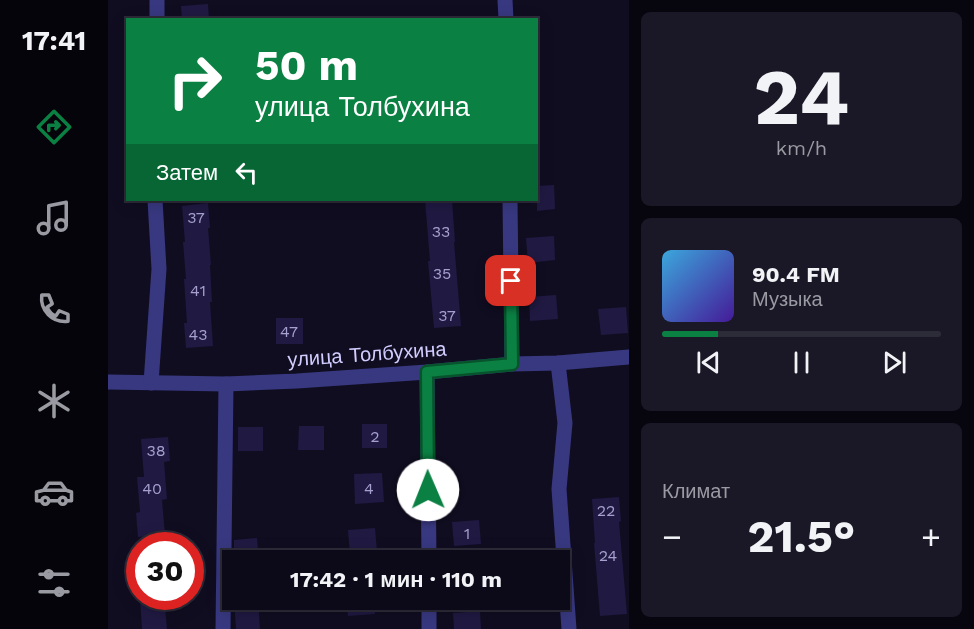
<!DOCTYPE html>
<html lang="ru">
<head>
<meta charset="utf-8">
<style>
	body { margin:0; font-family:"Work Sans",sans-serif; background:#1a1826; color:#f1f3f6; height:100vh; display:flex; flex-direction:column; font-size:22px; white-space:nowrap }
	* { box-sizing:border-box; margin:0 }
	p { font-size:20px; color:#9a9aa2 }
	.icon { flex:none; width:33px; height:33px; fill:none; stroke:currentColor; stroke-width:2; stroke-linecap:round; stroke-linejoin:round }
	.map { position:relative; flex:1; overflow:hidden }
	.sheet { display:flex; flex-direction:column; gap:12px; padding:12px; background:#07060e; width:345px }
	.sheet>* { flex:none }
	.banner { position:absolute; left:18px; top:18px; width:412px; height:183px; border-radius:0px; box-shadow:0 3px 15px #0003,0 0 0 2px #2c2b38; background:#0b8043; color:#fff; overflow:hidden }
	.speed { position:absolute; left:18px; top:532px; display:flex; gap:12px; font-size:30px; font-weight:700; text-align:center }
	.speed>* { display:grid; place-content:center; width:78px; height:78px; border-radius:50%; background:#0c0a19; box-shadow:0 3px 15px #0003,0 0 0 2px #2c2b38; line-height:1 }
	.speed .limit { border:9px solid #d22; background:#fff; color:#111 }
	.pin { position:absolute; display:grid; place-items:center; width:51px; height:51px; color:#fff; margin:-26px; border-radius:12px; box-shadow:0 3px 9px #0006 }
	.me { position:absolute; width:66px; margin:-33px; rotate:359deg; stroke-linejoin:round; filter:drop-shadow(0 0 4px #0008) }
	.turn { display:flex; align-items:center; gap:21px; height:126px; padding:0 30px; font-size:27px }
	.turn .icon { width:78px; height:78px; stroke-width:2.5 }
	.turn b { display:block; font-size:42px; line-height:51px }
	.then { display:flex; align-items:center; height:57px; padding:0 30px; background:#0003; gap:12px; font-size:22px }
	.big { font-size:45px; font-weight:700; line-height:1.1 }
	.sheet .widget { flex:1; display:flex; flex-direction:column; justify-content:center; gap:9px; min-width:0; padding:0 21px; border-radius:9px; background:#1a1826 }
	.sheet .dial { align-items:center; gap:0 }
	.dial b { font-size:78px; line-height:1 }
	.song { display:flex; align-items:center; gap:18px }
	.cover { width:72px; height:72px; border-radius:9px; background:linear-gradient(135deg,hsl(200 70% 55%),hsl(260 70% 35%)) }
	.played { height:6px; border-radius:3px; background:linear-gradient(90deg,#0b8043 20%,#2c2b38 20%) }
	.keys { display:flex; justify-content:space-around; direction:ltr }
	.heat { display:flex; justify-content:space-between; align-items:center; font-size:33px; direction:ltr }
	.trip { position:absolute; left:114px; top:550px; width:348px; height:60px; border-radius:0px; background:#0c0a19; box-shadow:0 3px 15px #0003,0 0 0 2px #2c2b38; font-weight:700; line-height:60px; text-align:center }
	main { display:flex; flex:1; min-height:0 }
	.tab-bar { display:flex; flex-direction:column; width:108px; justify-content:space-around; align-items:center; background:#05040a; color:#9a9aa2 }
	.tab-bar .icon { width:42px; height:42px }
	.tab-bar .selected { color:#0b8043 }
	.tab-bar b { font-size:27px; color:#f1f3f6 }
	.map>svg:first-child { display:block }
</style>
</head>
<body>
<main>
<nav class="tab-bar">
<b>17:41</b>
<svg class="icon selected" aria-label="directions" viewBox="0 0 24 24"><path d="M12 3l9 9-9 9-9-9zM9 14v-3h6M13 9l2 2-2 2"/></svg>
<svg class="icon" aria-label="music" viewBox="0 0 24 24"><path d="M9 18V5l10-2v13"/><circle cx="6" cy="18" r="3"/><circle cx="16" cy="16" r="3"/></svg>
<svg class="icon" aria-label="phone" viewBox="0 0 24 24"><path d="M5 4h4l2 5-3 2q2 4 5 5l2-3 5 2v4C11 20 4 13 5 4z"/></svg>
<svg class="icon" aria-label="climate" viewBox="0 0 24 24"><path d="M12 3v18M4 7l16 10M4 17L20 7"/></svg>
<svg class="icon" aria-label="car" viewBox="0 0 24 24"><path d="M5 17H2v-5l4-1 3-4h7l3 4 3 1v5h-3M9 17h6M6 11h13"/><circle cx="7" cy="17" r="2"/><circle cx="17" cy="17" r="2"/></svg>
<svg class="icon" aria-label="filters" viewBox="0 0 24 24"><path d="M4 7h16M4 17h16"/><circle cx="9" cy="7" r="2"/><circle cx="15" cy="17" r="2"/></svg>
</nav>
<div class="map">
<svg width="521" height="629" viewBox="0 0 521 629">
	<rect width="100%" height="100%" fill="#100d21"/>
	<!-- building -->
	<g fill="#201942">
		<path d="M 100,4 L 101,20 L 74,20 L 73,6 Z"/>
		<path d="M 446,185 L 447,209 L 429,211 L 429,186 Z"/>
		<path d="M 317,200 L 344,200 L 347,242 L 346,242 L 353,326 L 326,328 L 320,261 L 322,261 Z"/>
		<path d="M 100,203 L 102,228 L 100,228 L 103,265 L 102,265 L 104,302 L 102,302 L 105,346 L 78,348 L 76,323 L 79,323 L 76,279 L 78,279 L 75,242 L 77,242 L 74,206 Z"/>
		<path d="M 446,236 L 447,260 L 420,263 L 418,238 Z"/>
		<path d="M 448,295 L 450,319 L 422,321 L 421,297 Z"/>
		<path d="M 518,307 L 520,333 L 493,335 L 490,309 Z"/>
		<rect x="168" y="318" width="27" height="26"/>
		<rect x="254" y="424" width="25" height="24"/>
		<path d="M 191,426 L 216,426 L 216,450 L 190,450 Z"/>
		<rect x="130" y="427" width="25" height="24"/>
		<path d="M 60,437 L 62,461 L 56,462 L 59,499 L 54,500 L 57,535 L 30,537 L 28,513 L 32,512 L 29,477 L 36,477 L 33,439 Z"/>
		<path d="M 274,473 L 276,502 L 247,504 L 246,474 Z"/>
		<path d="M 511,497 L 513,521 L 511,522 L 519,614 L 492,616 L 486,543 L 487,543 L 484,499 Z"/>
		<path d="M 371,520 L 373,544 L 346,546 L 344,522 Z"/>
		<path d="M 267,528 L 269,552 L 242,555 L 240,530 Z"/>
		<path d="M 149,538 L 151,561 L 126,561 L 126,540 Z"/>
		<path d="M 32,597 L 56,597 L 59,629 L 34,629 Z"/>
		<path d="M 126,600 L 150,600 L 152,629 L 128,629 Z"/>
		<path d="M 238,600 L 266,600 L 267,614 L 240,616 Z"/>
		<path d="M 372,611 L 373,629 L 346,629 L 345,613 Z"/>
	</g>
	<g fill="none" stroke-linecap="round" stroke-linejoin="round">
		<!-- minor -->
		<g stroke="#383881" stroke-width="15">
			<path d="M 397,0 L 398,20"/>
			<path d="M 49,20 L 49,0"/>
			<path d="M 402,200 L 404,364"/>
			<path d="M 450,363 L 457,423 L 451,489 L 461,629"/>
			<path d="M 319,372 L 321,561"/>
			<path d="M 0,382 L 118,384 L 189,381 L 319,372 L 404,364 L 450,363 L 521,357"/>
			<path d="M 43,383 L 51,269 L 47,200"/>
			<path d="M 321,600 L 321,629"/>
			<path d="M 115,629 L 118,384"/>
		</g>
	</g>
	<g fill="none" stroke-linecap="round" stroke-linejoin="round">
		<!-- route casing -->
		<g stroke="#07532c" stroke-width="15">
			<path id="route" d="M 320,490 L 319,372 L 404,364 L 403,281"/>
		</g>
		<!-- route -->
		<use href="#route" stroke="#0b8043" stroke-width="10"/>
	</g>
	<g text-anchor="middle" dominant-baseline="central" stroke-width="6" stroke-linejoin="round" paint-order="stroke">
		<!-- number labels -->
		<g font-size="16" fill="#a5a0d0">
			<text x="88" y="217">37</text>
			<text x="333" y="231">33</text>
			<text x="334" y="273">35</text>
			<text x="90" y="290">41</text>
			<text x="339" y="315">37</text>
			<text x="181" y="331">47</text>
			<text x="90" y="334">43</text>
			<text x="267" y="436">2</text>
			<text x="48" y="450">38</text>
			<text x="44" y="488">40</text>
			<text x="261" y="488">4</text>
			<text x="498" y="510">22</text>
			<text x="359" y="533">1</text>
			<text x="500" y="555">24</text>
		</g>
		<!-- street labels -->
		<g font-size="20" fill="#d1cdff" stroke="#100d21">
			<text transform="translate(259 354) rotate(-4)">улица Толбухина</text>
		</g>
	</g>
</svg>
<div class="speed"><div class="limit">30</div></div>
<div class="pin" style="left:403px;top:281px;background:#d93025"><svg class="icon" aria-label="arrive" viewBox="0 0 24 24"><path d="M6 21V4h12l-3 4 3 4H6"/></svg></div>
<svg class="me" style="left:320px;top:490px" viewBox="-20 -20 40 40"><circle r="19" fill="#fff"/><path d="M0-13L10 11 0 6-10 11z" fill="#0b8043"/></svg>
<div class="trip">17:42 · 1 мин · 110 m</div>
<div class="banner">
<div class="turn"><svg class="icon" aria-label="right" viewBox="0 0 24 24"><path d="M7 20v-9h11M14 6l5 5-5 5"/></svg><div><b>50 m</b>улица Толбухина</div></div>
<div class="then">Затем<svg class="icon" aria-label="left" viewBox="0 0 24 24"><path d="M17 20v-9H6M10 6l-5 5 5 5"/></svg></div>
</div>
</div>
<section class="sheet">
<div class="widget dial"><b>24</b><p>km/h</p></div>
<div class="widget">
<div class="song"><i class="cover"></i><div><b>90.4 FM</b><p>Музыка</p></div></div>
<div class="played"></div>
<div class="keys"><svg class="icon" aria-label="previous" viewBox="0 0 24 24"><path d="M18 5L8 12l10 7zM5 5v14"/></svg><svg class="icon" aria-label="pause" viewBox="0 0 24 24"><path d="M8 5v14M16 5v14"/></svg><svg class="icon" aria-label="next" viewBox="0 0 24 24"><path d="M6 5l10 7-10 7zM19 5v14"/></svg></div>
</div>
<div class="widget"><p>Климат</p>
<div class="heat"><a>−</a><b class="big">21.5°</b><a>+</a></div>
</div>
</section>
</main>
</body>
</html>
